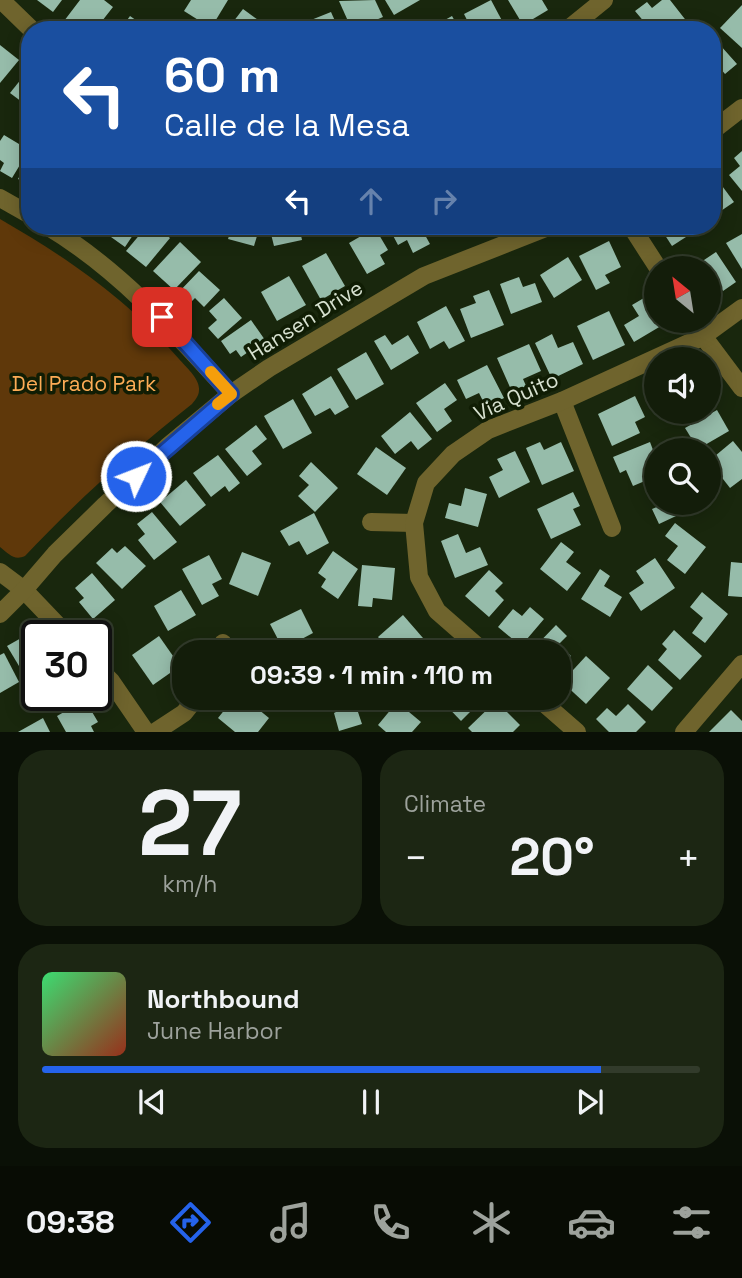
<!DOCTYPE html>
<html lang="en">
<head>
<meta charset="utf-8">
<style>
	body { margin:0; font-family:"Space Grotesk",sans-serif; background:#1c2613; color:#f1f3f6; height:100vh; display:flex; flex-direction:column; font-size:26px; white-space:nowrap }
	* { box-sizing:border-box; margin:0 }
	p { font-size:23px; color:#9da29c }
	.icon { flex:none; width:38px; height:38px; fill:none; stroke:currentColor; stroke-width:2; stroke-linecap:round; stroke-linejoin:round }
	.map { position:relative; height:732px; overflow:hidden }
	.details { display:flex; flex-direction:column; gap:18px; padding:18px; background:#0a1006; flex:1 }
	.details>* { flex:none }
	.banner { position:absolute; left:21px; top:21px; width:700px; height:214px; border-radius:28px; box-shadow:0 4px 18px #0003,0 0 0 2px #323b2b; background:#1a4fa0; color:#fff; overflow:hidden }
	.needle { width:46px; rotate:330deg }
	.tools { position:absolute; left:644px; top:256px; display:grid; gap:14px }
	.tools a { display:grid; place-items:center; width:77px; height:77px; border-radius:50%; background:#131d0a; box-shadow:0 4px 18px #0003,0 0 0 2px #323b2b; font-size:35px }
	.speed { position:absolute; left:21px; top:620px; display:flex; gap:14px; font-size:35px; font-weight:700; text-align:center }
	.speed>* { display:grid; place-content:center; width:91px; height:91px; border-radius:50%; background:#131d0a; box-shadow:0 4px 18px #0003,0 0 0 2px #323b2b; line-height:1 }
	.speed .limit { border:4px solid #111; border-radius:10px; background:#fff; color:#111 }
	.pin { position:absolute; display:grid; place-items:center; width:60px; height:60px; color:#fff; margin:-30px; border-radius:14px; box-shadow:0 4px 10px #0006 }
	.me { position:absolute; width:77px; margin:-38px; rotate:47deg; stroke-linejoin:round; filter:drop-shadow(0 0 5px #0008) }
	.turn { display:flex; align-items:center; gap:24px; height:147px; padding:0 28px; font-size:32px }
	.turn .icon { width:91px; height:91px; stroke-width:2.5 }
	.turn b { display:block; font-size:49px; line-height:60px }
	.lanes { display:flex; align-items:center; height:66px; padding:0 28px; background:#0003; justify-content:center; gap:35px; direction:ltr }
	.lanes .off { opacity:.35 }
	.big { font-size:52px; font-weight:700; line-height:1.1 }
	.details .tile { flex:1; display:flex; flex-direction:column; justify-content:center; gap:10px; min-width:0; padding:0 24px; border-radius:28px; background:#1c2613 }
	.details .dial { align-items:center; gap:0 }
	.dial b { font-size:91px; line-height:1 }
	.song { display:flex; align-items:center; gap:21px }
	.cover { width:84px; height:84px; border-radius:10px; background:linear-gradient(135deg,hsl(140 70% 55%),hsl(10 70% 35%)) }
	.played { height:7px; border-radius:4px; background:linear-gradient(90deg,#2563eb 85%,#323b2b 85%) }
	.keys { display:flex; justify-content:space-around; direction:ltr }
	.heat { display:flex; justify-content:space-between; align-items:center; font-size:38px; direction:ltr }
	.details .tiles { flex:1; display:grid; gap:18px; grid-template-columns:1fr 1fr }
	.tile:last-child { grid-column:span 2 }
	.trip { position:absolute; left:172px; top:640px; width:399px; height:70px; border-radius:28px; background:#131d0a; box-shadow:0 4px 18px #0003,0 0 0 2px #323b2b; font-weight:700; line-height:70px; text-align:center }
	.dock { display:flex; height:112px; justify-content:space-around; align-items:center; background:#080c04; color:#9da29c }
	.dock .icon { width:49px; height:49px }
	.dock .current { color:#2563eb }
	.dock b { font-size:32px; color:#f1f3f6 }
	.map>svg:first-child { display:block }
</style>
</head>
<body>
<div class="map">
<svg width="742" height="732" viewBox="0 0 742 732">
	<rect width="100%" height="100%" fill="#19270d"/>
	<!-- green -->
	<path fill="#5f380a" d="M 0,219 C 69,259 126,298 179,359 C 186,367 200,379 199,390 C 199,396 195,400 192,404 C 132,451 77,501 25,556 C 14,561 9,554 0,547 Z"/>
	<!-- building -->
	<g fill="#96bcaa">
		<path d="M 37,0 L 62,0 L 53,12 Z"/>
		<path d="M 80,0 L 104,0 L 113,7 L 95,30 L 86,23 L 81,30 L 74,30 L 64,21 Z"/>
		<path d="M 191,0 L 228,0 L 211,28 L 184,11 Z"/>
		<path d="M 375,0 L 383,17 L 352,30 L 339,1 Z"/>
		<path d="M 385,0 L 420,0 L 394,15 Z"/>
		<path d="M 491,0 L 507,30 L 472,30 L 464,14 Z"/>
		<path d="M 508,0 L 542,0 L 548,10 L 523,25 Z"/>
		<path d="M 662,0 L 670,0 L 688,23 L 679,30 L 651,30 L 635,11 L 647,2 L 652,8 Z"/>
		<path d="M 742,5 L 742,48 L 720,28 Z"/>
		<path d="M 243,9 L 265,25 L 261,30 L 227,30 Z"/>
		<path d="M 331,12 L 339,30 L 304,30 L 301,24 Z"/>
		<path d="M 130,16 L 150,30 L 120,30 Z"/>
		<path d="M 452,16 L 460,30 L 427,30 Z"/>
		<path d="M 712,36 L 737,64 L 725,74 L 719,67 L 712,73 Z"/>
		<path d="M 0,45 L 19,60 L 0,83 Z"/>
		<path d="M 30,68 L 30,108 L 10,93 Z"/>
		<path d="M 4,135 L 29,150 L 12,178 L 0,171 L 4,163 L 0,160 L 0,141 Z"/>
		<path d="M 742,151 L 742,191 L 729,175 L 740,166 L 734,158 Z"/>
		<path d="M 30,158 L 30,185 L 18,179 Z"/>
		<path d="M 717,179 L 734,202 L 712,217 L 712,182 Z"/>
		<path d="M 111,226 L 139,226 L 125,247 L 111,237 L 117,230 Z"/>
		<path d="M 147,226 L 155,226 L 170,238 L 146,267 L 126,251 Z"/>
		<path d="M 232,226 L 260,226 L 254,246 L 228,239 Z"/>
		<path d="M 269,226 L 299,226 L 302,240 L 274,246 Z"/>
		<path d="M 388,226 L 420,226 L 430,244 L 413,253 L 407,240 L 398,245 Z"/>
		<path d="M 437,226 L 467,226 L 441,236 Z"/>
		<path d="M 659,226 L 698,226 L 700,228 L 672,246 Z"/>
		<path d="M 375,228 L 388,250 L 380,255 L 385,264 L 367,274 L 349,243 Z"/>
		<path d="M 742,234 L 742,269 L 726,243 Z"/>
		<path d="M 609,241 L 621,267 L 605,275 L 610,283 L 596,290 L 579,256 Z"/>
		<path d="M 180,242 L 201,262 L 174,290 L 153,271 Z"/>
		<path d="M 716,252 L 736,282 L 723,291 L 717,282 L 709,287 L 709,268 L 692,268 Z"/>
		<path d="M 326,253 L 345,286 L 321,300 L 302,266 Z"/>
		<path d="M 568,257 L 582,280 L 554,298 L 540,275 Z"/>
		<path d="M 199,271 L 220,290 L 204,307 L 195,298 L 188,305 L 177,294 Z"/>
		<path d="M 289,276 L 306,305 L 277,321 L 261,292 Z"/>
		<path d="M 519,277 L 523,287 L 535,283 L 542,302 L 511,314 L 500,284 Z"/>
		<path d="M 489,290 L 504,325 L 471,338 L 460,309 L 476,303 L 473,296 Z"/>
		<path d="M 649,295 L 656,307 L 656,320 L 664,320 L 666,323 L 634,342 L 624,325 L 639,316 L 632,305 Z"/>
		<path d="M 224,298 L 242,318 L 218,339 L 208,328 L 217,320 L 209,311 Z"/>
		<path d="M 446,306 L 465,341 L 449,349 L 444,341 L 430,349 L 417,322 Z"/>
		<path d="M 609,311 L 625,345 L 593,360 L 577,326 Z"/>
		<path d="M 251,320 L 265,340 L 241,357 L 236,350 L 230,354 L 221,341 Z"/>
		<path d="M 552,334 L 558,348 L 573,342 L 583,364 L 552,379 L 535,343 Z"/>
		<path d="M 385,335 L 392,345 L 408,335 L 419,353 L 391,370 L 374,341 Z"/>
		<path d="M 529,344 L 541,371 L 523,379 L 527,388 L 513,394 L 497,358 Z"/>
		<path d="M 366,352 L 384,384 L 356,400 L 337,369 Z"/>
		<path d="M 487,365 L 504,398 L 486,407 L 479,393 L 466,399 L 457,380 Z"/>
		<path d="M 331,376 L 349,407 L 335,415 L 330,408 L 315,416 L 302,394 Z"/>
		<path d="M 445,383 L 457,400 L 444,409 L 452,421 L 437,432 L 416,403 Z"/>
		<path d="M 635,396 L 645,417 L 635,422 L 640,433 L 612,446 L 598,414 Z"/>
		<path d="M 293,399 L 312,433 L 283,449 L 264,416 Z"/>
		<path d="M 717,410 L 729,431 L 698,449 L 685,428 Z"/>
		<path d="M 410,412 L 432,439 L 418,450 L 411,441 L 395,454 L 381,436 Z"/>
		<path d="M 256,425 L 267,439 L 252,451 L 262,464 L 247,476 L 225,449 Z"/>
		<path d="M 733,441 L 742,452 L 742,479 L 730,488 L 709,461 Z"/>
		<path d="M 540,442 L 544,450 L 561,442 L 574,471 L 542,485 L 526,448 Z"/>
		<path d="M 650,442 L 656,458 L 645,462 L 652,478 L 633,486 L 626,470 L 620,473 L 613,457 Z"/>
		<path d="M 376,447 L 406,468 L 387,495 L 357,474 Z"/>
		<path d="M 515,451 L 530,482 L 499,498 L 489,477 L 503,470 L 497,459 Z"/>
		<path d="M 218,455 L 240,483 L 229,492 L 225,486 L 211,497 L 193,473 Z"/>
		<path d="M 311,462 L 338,488 L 315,512 L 298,496 L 309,485 L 299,476 Z"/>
		<path d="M 186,480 L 206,505 L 180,526 L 160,502 Z"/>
		<path d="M 465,488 L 487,494 L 478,527 L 445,518 L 449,503 L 461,506 Z"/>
		<path d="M 573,492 L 580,506 L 573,509 L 581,525 L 551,539 L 537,509 Z"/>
		<path d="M 663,502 L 688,502 L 691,509 L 659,524 L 652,509 L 664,504 Z"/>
		<path d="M 152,512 L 177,542 L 154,560 L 138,540 L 145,534 L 137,524 Z"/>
		<path d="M 314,513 L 329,543 L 307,555 L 299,541 L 289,546 L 280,531 Z"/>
		<path d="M 675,523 L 706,547 L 685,574 L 667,560 L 678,546 L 665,536 Z"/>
		<path d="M 458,534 L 466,553 L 480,547 L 488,565 L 455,578 L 441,541 Z"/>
		<path d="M 561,542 L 574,552 L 566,562 L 581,573 L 567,591 L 540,569 Z"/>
		<path d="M 125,546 L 146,566 L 122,589 L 96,563 L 112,548 L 117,553 Z"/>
		<path d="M 333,551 L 358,569 L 338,599 L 321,587 L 326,579 L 318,573 Z"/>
		<path d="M 242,552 L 271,563 L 258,596 L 229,584 Z"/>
		<path d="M 209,555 L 222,579 L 212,584 L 219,596 L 202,605 L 182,569 Z"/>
		<path d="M 655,558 L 675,588 L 641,611 L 629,593 L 644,583 L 636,571 Z"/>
		<path d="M 731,562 L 742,563 L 742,597 L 728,596 Z"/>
		<path d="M 362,565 L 395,568 L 392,600 L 373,598 L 372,607 L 358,606 Z"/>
		<path d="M 600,569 L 610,576 L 604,586 L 622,597 L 610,617 L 581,599 Z"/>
		<path d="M 489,570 L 503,583 L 495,591 L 504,600 L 489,617 L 465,596 Z"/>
		<path d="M 92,573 L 115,600 L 93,619 L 79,602 L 84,598 L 75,588 Z"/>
		<path d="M 181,590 L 196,615 L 168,631 L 154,606 Z"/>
		<path d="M 702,592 L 728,614 L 705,643 L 692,633 L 703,618 L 690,607 Z"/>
		<path d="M 530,607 L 544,619 L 521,646 L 498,627 L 513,609 L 522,616 Z"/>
		<path d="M 301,609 L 313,633 L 283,649 L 270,624 Z"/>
		<path d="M 403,615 L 423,638 L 407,653 L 392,653 L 378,637 Z"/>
		<path d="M 556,625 L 567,636 L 559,644 L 571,656 L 558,669 L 558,653 L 529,653 Z"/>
		<path d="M 674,630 L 702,656 L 680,680 L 658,660 L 667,649 L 662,644 Z"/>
		<path d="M 30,633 L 37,644 L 37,669 L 25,676 L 7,646 Z"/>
		<path d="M 159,636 L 180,666 L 153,685 L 132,655 Z"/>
		<path d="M 4,653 L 19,682 L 0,693 L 0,655 Z"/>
		<path d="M 586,656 L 610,678 L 586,704 L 562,682 Z"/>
		<path d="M 648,665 L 673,688 L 652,711 L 627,689 Z"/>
		<path d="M 265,698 L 291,698 L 284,710 Z"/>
		<path d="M 337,698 L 367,698 L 370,708 L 358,712 L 362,724 L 339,731 L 334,713 L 340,710 Z"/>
		<path d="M 439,698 L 484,698 L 461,721 Z"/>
		<path d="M 85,700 L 98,722 L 91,726 L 94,732 L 66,732 L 57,716 Z"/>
		<path d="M 247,700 L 269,718 L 258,732 L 235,732 L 218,718 L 230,703 L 239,710 Z"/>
		<path d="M 496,701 L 520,725 L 513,732 L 472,732 L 468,728 Z"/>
		<path d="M 397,702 L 421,722 L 412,732 L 386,732 L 378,725 Z"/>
		<path d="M 628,704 L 646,722 L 636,732 L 609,732 L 596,719 L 607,708 L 616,716 Z"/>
		<path d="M 731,710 L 742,721 L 742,732 L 709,732 Z"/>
		<path d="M 43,718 L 50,732 L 18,732 Z"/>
	</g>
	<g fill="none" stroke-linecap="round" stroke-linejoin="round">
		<!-- minor -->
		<g stroke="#6f642d" stroke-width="18">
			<path d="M 1,0 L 32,30"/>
			<path d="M 567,30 L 604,0"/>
			<path d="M 712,131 L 742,108"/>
			<path d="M 0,198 L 30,215"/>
			<path d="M 47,226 C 119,269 175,332 231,394"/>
			<path d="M 631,226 L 658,268"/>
			<path d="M 691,320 L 742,388"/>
			<path d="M 562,401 L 612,528"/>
			<path d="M 371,522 L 414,523"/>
			<path d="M 0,572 L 24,590 L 67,635"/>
			<path d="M 0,614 L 24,590 L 55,554 L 105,505 L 167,447 L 231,394 L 269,368 L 424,276 L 551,226"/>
			<path d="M 219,653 L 223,643"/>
			<path d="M 485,653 L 437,611 L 419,577 L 414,523 L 426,483 L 453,454 L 488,430 L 562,401 L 702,337 L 742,308"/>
			<path d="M 96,666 L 111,681 L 146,732"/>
			<path d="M 538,698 L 577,732"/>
			<path d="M 155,732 L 184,713 L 196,698"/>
			<path d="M 684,732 L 742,664"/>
		</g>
	</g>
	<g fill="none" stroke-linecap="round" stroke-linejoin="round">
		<!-- route casing -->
		<g stroke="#184099" stroke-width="18">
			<path id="route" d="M 136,476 L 231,394 L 162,317"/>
		</g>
		<!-- route -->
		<use href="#route" stroke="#2563eb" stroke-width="12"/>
		<!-- slow -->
		<path stroke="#f59e0b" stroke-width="12" d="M 211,372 L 231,394 L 218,404"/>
	</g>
	<g text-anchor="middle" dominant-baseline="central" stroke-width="7" stroke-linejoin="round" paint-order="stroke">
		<!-- street labels -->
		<g font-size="21" fill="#d7e1d0" stroke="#101d04">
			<text transform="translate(305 320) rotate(-32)">Hansen Drive</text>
			<text transform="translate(516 396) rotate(-24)">Via Quito</text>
		</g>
		<!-- park labels -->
		<g font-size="21" fill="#fdac56" stroke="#101d04">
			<text x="84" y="383">Del Prado Park</text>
		</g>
	</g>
</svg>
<div class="tools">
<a><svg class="needle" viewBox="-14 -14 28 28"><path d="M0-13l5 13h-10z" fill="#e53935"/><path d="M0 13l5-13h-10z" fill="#9da29c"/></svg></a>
<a><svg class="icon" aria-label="sound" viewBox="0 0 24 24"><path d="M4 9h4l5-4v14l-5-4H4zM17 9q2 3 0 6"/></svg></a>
<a><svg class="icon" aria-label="search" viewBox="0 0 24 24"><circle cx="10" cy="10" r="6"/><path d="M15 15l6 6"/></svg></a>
</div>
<div class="speed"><div class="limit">30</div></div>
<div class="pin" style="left:162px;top:317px;background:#d93025"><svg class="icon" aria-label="arrive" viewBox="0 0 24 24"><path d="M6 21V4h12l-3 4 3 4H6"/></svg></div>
<svg class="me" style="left:136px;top:476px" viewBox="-20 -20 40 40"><circle r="17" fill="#2563eb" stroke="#fff" stroke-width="3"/><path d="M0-11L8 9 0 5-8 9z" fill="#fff"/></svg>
<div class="trip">09:39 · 1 min · 110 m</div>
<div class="banner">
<div class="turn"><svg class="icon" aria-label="left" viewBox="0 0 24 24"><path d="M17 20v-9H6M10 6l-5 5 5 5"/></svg><div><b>60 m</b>Calle de la Mesa</div></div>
<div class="lanes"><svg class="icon" aria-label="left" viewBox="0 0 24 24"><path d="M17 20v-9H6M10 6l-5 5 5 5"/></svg><svg class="icon off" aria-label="ahead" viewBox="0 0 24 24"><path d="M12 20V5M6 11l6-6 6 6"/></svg><svg class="icon off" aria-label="right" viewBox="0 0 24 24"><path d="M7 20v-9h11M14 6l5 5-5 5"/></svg></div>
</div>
</div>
<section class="details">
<div class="tiles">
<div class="tile dial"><b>27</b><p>km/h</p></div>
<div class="tile"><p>Climate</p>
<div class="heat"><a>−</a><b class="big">20°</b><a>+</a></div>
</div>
<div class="tile">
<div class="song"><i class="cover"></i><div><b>Northbound</b><p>June Harbor</p></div></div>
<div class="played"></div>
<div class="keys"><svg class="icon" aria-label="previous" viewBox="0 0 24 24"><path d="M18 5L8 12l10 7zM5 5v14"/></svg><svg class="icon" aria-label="pause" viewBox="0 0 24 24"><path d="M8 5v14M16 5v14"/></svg><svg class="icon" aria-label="next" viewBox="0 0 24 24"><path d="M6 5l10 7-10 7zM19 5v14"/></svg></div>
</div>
</div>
</section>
<nav class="dock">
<b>09:38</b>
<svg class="icon current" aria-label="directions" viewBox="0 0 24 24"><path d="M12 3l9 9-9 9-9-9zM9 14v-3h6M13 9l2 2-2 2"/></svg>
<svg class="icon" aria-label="music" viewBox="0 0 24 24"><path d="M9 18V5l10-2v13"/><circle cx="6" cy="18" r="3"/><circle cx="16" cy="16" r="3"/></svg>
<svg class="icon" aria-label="phone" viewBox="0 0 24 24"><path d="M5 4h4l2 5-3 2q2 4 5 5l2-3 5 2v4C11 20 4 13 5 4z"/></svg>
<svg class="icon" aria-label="climate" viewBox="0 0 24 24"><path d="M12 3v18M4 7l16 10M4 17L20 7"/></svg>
<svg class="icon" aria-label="car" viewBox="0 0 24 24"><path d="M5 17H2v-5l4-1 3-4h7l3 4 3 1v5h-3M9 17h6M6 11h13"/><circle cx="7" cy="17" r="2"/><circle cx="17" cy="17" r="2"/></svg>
<svg class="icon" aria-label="filters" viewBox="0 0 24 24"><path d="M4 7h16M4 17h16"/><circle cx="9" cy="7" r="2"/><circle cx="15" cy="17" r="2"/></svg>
</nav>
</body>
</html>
